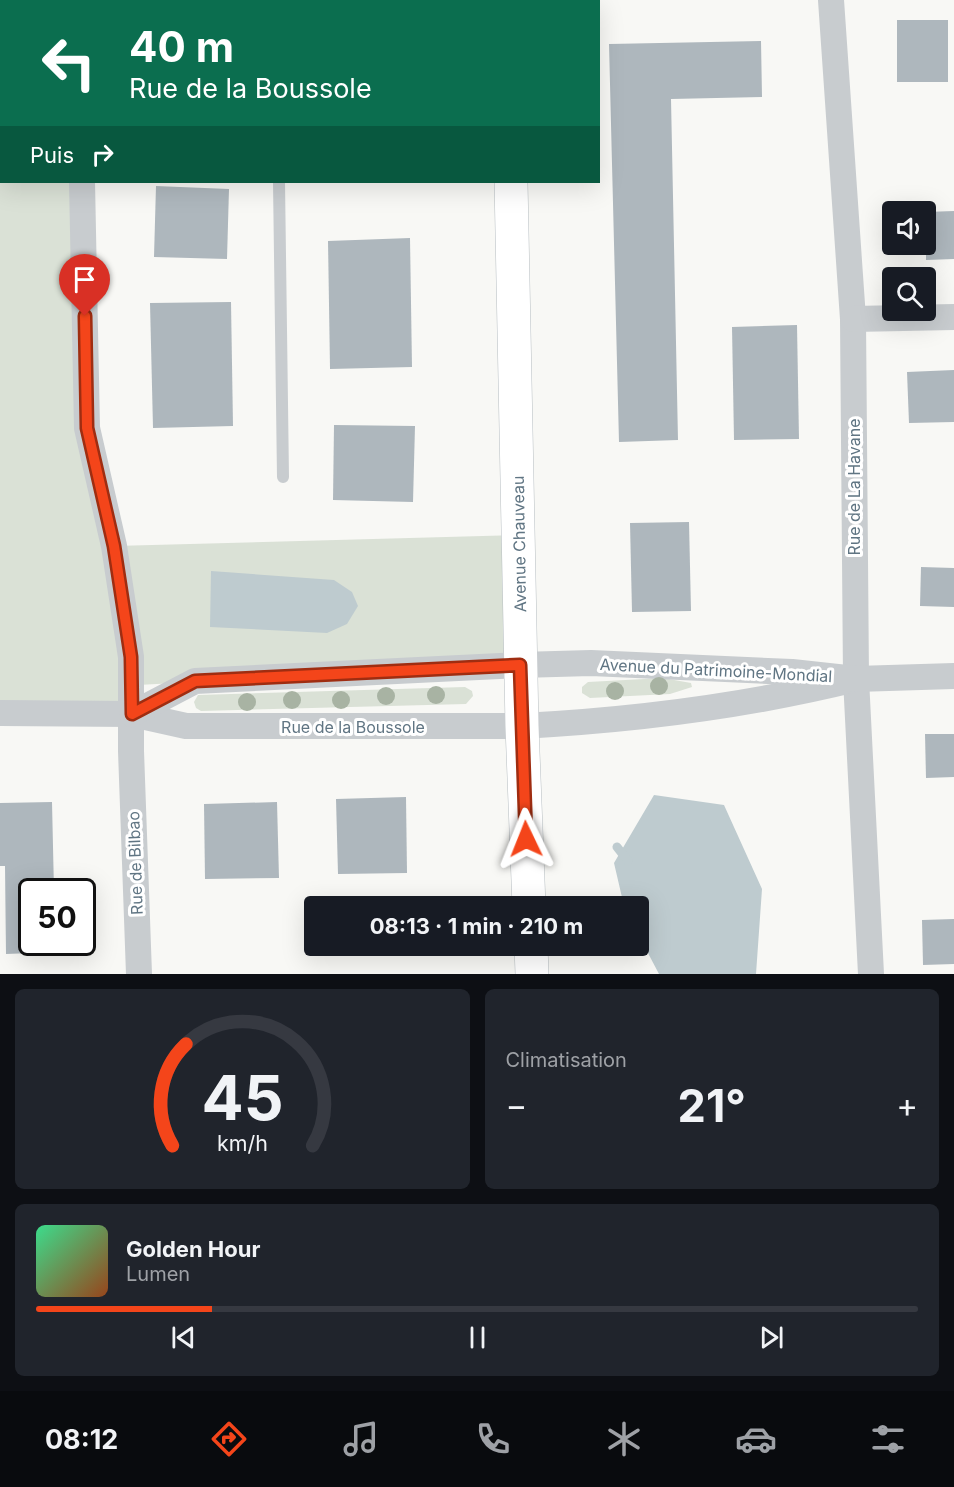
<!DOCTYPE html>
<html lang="fr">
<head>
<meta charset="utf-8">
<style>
	body { margin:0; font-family:Inter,sans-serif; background:#20242c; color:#f1f3f6; height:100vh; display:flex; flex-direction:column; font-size:22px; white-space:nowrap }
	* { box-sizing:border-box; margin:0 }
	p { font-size:20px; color:#9ea1a6 }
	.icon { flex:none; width:33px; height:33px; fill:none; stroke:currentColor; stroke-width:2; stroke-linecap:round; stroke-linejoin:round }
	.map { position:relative; height:974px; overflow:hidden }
	.side { display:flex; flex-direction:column; gap:15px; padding:15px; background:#0d0f14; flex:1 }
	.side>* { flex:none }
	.hud { position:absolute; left:0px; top:0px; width:600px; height:183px; box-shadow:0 6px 24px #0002; background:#0b6e4f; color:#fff; overflow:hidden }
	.fabs { position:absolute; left:882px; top:201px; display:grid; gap:12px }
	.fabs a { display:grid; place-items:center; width:54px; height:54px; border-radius:6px; background:#171b24; box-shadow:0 6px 24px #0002; font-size:30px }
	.speed { position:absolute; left:18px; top:878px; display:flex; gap:12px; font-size:30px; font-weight:700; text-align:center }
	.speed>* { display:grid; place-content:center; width:78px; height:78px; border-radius:50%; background:#171b24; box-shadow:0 6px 24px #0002; line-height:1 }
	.speed .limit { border:3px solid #111; border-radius:9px; background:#fff; color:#111 }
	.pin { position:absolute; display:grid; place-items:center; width:51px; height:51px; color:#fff; margin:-62px -26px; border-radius:50% 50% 50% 0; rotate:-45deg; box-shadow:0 0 6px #0007 }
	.pin .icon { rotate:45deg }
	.me { position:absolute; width:66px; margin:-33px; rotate:358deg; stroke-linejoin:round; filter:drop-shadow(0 0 4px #0008) }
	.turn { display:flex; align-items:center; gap:21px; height:126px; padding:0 30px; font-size:27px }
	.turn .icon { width:78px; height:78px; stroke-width:2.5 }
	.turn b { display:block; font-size:42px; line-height:51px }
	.then { display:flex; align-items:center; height:57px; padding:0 30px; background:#0003; gap:12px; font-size:22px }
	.big { font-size:45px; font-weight:700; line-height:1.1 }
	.side .card { flex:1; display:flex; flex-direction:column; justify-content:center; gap:9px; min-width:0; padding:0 21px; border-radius:9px; background:#20242c }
	.side .dial { align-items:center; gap:0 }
	.dial svg { height:156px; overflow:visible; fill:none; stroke:#363941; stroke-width:7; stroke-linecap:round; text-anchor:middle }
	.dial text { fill:#f1f3f6; stroke:none }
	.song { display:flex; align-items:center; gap:18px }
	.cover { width:72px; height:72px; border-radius:9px; background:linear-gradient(135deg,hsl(150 70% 55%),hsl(20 70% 35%)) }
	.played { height:6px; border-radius:3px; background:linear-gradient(90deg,#f4451a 20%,#363941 20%) }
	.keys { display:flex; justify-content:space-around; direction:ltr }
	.heat { display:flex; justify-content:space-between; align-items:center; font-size:33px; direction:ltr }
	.side .tiles { flex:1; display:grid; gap:15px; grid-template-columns:1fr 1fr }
	.card:last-child { grid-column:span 2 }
	.trip { position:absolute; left:304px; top:896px; width:345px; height:60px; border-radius:6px; background:#171b24; box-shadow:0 6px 24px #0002; font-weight:700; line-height:60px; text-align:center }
	.menu { display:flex; height:96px; justify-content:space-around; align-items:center; background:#090b0e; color:#9ea1a6 }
	.menu .icon { width:42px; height:42px }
	.menu .selected { color:#f4451a }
	.menu b { font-size:27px; color:#f1f3f6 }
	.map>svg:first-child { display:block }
</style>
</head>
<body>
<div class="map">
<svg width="954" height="974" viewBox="0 0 954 974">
	<rect width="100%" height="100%" fill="#f8f8f5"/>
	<!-- green -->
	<g fill="#dae1d6">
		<path d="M 0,170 L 2,182 L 82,182 L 87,428 L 114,546 L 519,535 L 520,665 L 119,686 L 129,706 L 0,713 Z"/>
		<path d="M 663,678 L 691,683 L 692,687 L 670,694 L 590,698 L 582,693 L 582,687 L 588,682 Z"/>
		<path d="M 465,687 L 472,691 L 473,696 L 466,704 L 201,711 L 196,708 L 194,702 L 198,695 Z"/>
	</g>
	<!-- water -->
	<g fill="#becbcf">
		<path d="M 211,571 L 334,580 L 352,592 L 358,606 L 347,624 L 327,633 L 210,627 Z"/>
		<path d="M 654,795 L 724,805 L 762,889 L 756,974 L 659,974 L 639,936 L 639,906 L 624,906 L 614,863 Z"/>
	</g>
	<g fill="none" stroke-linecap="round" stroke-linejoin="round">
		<!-- stream -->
		<path stroke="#becbcf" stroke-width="9" d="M 617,847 L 628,861"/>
	</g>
	<!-- building -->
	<g fill="#aeb7bd">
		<rect x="897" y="20" width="51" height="62"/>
		<path d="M 761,41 L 762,97 L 671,99 L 678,440 L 619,442 L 609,44 Z"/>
		<path d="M 156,186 L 229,189 L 227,259 L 154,257 Z"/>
		<path d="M 954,211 L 954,259 L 926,260 L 926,212 Z"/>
		<path d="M 410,238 L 412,367 L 330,369 L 328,241 Z"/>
		<path d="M 231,302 L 233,426 L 153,428 L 150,303 Z"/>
		<path d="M 797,325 L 799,439 L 734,440 L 732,327 Z"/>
		<path d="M 954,370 L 954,422 L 909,423 L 907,372 Z"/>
		<path d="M 334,425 L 415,426 L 413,502 L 333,500 Z"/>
		<path d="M 689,522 L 691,611 L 632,612 L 630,523 Z"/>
		<path d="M 921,567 L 954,568 L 954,607 L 920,606 Z"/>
		<path d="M 925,734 L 954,734 L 954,777 L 926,778 Z"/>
		<path d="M 406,797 L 407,873 L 338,874 L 336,799 Z"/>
		<path d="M 52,802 L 54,891 L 32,891 L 32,953 L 6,954 L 5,866 L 0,866 L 0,803 Z"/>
		<path d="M 277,802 L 279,878 L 205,879 L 204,804 Z"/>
		<path d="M 954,919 L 954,964 L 923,965 L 922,920 Z"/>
	</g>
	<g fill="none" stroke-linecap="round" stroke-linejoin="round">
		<!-- secondary casing -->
		<g stroke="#b7bec2" stroke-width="34">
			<g id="secondary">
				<path d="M 507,0 L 507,2"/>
				<path d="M 511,182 L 522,726 L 529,906"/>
				<path d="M 531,945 L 532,974"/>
			</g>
		</g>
		<!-- lane -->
		<g stroke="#c8cccf" stroke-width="12">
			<path d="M 266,0 L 266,2"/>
			<path d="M 279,182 L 283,477"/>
		</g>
		<!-- street -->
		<g stroke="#c8cccf" stroke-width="26">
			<path d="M 831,0 L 853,319 L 856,679 L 871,974"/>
			<path d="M 76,2 L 76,0"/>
			<path d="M 82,182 L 87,428 L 114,546 L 131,657 L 131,751 L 139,974"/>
			<path d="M 853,319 L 954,317"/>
			<path d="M 0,713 L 132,714 L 186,726 L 522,726 C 634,720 747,706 856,679"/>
			<path d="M 132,714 L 195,681 L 520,665 L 591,663 L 792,672 L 856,679 L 954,676"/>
		</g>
		<!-- secondary -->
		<use href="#secondary" stroke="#fff" stroke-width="33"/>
	</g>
	<!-- trees -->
	<g fill="#a8b3a3">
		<circle cx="659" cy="686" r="9"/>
		<circle cx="615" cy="691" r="9"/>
		<circle cx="436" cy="695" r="9"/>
		<circle cx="386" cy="696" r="9"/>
		<circle cx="292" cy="700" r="9"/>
		<circle cx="341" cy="700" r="9"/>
		<circle cx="247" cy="702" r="9"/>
	</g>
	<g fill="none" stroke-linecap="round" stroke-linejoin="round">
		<!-- route casing -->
		<g stroke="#9f2d11" stroke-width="15">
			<path id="route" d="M 85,316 L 87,428 L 114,546 L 131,657 L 132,714 L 195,681 L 520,665 L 526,839"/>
		</g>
		<!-- route -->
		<use href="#route" stroke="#f4451a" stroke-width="10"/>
	</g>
	<g text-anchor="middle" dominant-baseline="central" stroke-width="6" stroke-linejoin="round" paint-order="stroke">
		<!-- street labels -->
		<g font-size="16" fill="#607583" stroke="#fff">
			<text transform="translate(854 487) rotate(-90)">Rue de La Havane</text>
			<text transform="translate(519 544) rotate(-91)">Avenue Chauveau</text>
			<text transform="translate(716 670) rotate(3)">Avenue du Patrimoine-Mondial</text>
			<text x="353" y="727">Rue de la Boussole</text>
			<text transform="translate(135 863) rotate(-92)">Rue de Bilbao</text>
		</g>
	</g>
</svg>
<div class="fabs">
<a><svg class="icon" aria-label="sound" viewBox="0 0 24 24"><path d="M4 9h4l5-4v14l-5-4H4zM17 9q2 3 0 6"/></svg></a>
<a><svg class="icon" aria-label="search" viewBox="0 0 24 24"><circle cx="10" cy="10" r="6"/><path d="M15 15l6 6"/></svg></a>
</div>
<div class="speed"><div class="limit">50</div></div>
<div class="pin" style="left:85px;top:316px;background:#d93025"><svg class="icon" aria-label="arrive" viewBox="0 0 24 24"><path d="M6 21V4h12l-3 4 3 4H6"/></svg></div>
<svg class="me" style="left:526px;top:839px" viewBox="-20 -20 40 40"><path d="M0-17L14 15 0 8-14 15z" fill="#f4451a" stroke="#fff" stroke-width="4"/></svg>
<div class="trip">08:13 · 1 min · 210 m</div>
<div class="hud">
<div class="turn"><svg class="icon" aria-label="left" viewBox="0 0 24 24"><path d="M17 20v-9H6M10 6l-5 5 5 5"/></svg><div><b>40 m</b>Rue de la Boussole</div></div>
<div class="then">Puis<svg class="icon" aria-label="right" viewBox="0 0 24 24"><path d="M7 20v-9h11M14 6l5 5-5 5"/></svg></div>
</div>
</div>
<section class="side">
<div class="tiles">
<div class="card dial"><svg viewBox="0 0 100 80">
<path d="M14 69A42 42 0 1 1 86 69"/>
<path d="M14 69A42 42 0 0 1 21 17" stroke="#f4451a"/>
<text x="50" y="56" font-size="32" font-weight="700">45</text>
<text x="50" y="72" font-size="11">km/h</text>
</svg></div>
<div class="card"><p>Climatisation</p>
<div class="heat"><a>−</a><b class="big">21°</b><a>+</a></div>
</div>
<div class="card">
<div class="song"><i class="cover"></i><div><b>Golden Hour</b><p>Lumen</p></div></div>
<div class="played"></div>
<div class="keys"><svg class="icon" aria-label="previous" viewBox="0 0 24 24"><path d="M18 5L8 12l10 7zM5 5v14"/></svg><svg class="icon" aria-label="pause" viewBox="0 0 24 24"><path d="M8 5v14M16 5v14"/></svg><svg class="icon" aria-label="next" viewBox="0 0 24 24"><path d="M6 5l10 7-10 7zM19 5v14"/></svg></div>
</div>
</div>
</section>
<nav class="menu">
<b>08:12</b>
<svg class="icon selected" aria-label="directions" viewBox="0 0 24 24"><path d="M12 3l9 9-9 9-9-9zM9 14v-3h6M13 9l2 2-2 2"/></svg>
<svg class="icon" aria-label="music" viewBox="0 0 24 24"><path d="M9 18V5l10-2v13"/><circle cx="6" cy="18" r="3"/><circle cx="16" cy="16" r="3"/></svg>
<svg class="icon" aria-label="phone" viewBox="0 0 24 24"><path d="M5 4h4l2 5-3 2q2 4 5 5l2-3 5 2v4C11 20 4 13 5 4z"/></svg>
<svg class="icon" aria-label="climate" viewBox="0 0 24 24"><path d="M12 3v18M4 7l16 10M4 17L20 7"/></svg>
<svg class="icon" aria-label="car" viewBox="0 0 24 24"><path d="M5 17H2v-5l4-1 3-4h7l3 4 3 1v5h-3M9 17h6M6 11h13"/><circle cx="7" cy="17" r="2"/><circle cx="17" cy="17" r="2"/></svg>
<svg class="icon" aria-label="filters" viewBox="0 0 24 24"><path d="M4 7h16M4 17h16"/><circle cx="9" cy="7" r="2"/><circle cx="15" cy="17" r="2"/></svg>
</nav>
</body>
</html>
